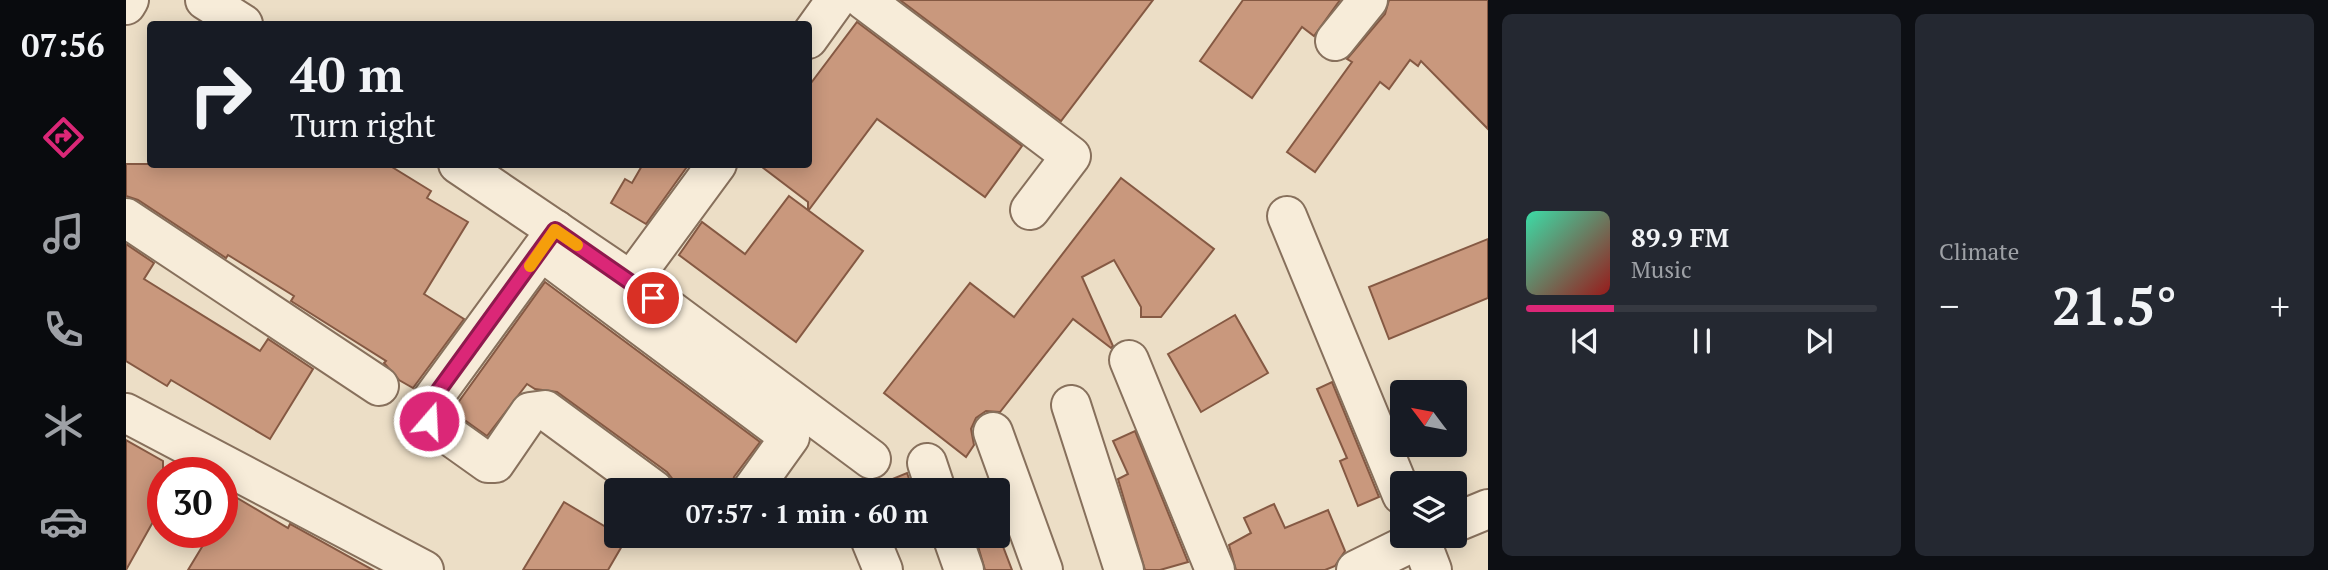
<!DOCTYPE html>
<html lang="en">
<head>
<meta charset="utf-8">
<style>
	body { margin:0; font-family:"PT Serif",serif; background:#242831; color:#f1f3f6; height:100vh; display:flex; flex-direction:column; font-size:26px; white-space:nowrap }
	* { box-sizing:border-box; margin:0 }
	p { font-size:23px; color:#9ea1a6 }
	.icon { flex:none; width:38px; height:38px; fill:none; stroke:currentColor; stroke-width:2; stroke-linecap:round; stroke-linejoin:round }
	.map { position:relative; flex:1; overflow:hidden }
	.side { display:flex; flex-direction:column; gap:14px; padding:14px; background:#0d0f14; width:840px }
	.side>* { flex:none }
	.hud { position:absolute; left:21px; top:21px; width:665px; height:147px; border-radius:7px; box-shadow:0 4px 18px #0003; background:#171b24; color:#f1f3f6; overflow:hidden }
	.needle { width:46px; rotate:302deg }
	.tools { position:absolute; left:1264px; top:380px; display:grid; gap:14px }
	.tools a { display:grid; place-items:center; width:77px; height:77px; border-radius:7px; background:#171b24; box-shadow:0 4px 18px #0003; font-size:35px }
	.speed { position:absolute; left:21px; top:457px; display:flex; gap:14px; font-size:35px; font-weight:700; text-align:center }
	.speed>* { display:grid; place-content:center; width:91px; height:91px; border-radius:50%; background:#171b24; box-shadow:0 4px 18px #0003; line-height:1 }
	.speed .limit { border:10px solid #d22; background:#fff; color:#111 }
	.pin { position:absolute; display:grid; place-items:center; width:60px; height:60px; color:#fff; margin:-30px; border:4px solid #fff; border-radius:50%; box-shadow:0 2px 7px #0007 }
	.me { position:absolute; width:77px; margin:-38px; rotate:19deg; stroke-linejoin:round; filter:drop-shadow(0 0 5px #0008) }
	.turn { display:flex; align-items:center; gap:24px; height:147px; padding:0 28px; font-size:32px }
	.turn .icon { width:91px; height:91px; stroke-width:2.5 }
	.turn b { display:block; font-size:49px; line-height:60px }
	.big { font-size:52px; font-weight:700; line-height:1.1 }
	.side .card { flex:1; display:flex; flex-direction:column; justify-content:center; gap:10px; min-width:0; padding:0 24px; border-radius:10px; background:#242831 }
	.song { display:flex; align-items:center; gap:21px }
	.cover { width:84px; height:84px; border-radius:10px; background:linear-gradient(135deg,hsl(160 70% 55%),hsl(0 70% 35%)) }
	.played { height:7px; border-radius:4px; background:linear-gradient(90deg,#db2777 25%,#363941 25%) }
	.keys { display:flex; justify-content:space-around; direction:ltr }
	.heat { display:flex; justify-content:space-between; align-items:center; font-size:38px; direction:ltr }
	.side .tiles { flex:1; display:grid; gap:14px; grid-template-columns:repeat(2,1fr) }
	.trip { position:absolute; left:478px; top:478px; width:406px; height:70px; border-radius:7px; background:#171b24; box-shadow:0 4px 18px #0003; font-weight:700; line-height:70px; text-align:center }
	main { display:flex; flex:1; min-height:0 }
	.menu { display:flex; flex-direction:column; width:126px; justify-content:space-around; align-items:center; background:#090b0e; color:#9ea1a6 }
	.menu .icon { width:49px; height:49px }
	.menu .selected { color:#db2777 }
	.menu b { font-size:32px; color:#f1f3f6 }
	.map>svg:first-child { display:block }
</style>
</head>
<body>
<main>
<nav class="menu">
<b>07:56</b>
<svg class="icon selected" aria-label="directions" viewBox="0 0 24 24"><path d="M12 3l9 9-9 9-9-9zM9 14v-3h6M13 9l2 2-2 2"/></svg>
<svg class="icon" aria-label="music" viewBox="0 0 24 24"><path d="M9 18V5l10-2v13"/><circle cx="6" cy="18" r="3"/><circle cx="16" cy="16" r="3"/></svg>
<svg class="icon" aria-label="phone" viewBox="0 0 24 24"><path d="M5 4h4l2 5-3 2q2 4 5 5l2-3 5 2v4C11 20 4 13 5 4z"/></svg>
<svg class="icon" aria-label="climate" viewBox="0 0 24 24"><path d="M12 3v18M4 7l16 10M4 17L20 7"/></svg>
<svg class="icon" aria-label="car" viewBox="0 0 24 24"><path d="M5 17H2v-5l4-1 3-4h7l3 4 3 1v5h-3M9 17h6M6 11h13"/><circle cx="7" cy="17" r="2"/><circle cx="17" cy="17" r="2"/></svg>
</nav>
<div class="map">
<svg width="1362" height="570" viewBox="0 0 1362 570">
	<rect width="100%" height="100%" fill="#ecdec6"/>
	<!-- building -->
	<g fill="#c9987d" stroke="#855943" stroke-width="2">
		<path d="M 774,0 L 1027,0 L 935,121 Z"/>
		<path d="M 1117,0 L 1214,0 L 1188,36 L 1176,27 L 1126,98 L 1074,61 Z"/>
		<path d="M 1263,0 L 1362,0 L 1362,129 L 1295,61 L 1292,66 L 1284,60 L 1263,89 L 1254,82 L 1189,172 L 1161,152 L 1226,62 L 1221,59 L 1259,14 Z"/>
		<path d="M 731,22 L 896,146 L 859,197 L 751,119 L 682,211 L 682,202 L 632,164 L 682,164 L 682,87 Z"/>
		<path d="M 0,164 L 261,164 L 305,191 L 301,198 L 342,222 L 298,294 L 338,319 L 287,388 L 273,380 L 258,363 L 260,361 L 165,301 L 168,296 L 102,255 L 100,258 L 12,200 L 0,196 Z"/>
		<path d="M 517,164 L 563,164 L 520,224 L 485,203 L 499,179 L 506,183 Z"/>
		<path d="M 995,178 L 1088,249 L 1035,317 L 1015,317 L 1015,307 L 988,260 L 956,277 L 987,346 L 985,348 L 947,319 L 874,412 L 860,411 L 850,418 L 845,429 L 848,445 L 840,457 L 758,393 L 844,283 L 888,317 Z"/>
		<path d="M 663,196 L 737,251 L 670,342 L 553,255 L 576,222 L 619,254 Z"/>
		<path d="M 1362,239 L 1362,298 L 1263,339 L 1243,287 Z"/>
		<path d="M 0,244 L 28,263 L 18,279 L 134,351 L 142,339 L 187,369 L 144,439 L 45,380 L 41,386 L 0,361 Z"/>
		<path d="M 419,282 L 634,442 L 608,477 L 605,490 L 549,490 L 548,481 L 541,472 L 431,392 L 409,389 L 401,384 L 361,436 L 326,411 Z"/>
		<path d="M 1109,315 L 1142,373 L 1075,412 L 1042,354 Z"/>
		<path d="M 1206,382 L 1253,497 L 1232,506 L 1214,461 L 1221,458 L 1191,389 Z"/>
		<path d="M 1009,431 L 1062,562 L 1034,570 L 1019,570 L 992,479 L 1002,474 L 987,441 Z"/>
		<path d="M 0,440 L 37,461 L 37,504 L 0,570 Z"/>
		<path d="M 781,473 L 787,490 L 762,490 L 759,482 Z"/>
		<path d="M 96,489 L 162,528 L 164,524 L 247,570 L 62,570 L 85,532 L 96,532 Z"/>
		<path d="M 438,502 L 500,539 L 482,570 L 397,570 Z"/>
		<path d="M 1148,504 L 1159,528 L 1202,510 L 1219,551 L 1209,566 L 1199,570 L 1110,570 L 1103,545 L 1125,533 L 1118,518 Z"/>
		<path d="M 849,536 L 873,536 L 886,570 L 859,570 Z"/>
	</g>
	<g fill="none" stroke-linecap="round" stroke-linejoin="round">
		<!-- minor casing -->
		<g stroke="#87705c" stroke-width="42">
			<g id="minor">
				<path d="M 79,0 L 117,24"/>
				<path d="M 738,0 L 945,156 L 904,210"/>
				<path d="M 0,5 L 3,0"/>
				<path d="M 682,39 L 710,0"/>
				<path d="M 1209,41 L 1242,0"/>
				<path d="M 332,164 L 505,281 L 745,459"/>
				<path d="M 1161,216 L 1276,495"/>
				<path d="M 0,218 L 253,386"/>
				<path d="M 430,230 L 305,401 L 303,421 L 362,463 L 369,463 L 404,412 L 419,410 L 528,490"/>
				<path d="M 415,251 L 664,437 L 626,490"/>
				<path d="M 505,281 L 591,164"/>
				<path d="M 1003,360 L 1089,570"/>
				<path d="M 945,405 L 998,570"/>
				<path d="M 0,413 L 298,570"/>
				<path d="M 867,432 L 917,570"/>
				<path d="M 801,463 L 810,490"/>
				<path d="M 743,536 L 757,570"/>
				<path d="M 826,536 L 838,570"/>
				<path d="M 1293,536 L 1306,570"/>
			</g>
		</g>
		<!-- tertiary casing -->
		<g stroke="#87705c" stroke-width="42">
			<g id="tertiary">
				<path d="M 1328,523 L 1362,509"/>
				<path d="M 1230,570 L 1299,536"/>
			</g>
		</g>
		<!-- minor -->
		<use href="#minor" stroke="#f7ecd9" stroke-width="38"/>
		<!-- tertiary -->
		<use href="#tertiary" stroke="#f7ecd9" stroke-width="38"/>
	</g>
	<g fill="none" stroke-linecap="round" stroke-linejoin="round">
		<!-- route casing -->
		<g stroke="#8e194d" stroke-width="18">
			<path id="route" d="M 303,421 L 305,401 L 429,230 L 527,298"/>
		</g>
		<!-- route -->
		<use href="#route" stroke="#db2777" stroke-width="12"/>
		<!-- slow -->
		<path stroke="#f59e0b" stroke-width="12" d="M 404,266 L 429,230 L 451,245"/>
	</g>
</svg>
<div class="tools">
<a><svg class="needle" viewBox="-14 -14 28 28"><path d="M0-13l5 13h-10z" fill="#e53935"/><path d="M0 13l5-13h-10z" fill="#9ea1a6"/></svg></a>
<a><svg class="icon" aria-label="layers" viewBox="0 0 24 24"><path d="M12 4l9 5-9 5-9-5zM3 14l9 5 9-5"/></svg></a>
</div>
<div class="speed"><div class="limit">30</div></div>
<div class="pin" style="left:527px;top:298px;background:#d93025"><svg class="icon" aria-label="arrive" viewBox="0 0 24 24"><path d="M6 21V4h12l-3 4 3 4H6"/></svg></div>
<svg class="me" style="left:303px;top:421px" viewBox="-20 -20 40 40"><circle r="17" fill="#db2777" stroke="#fff" stroke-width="3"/><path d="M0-11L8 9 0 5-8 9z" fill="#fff"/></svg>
<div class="trip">07:57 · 1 min · 60 m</div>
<div class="hud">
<div class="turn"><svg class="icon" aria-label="right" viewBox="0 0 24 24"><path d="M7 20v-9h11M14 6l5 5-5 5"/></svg><div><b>40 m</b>Turn right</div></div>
</div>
</div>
<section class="side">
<div class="tiles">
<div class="card">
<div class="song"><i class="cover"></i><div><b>89.9 FM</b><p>Music</p></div></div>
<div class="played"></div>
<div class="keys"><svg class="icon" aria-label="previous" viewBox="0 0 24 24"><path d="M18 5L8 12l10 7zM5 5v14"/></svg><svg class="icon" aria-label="pause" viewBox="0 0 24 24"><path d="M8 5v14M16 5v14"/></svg><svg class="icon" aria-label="next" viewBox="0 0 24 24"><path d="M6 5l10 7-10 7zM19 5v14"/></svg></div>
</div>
<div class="card"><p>Climate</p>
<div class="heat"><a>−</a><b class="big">21.5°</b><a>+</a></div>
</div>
</div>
</section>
</main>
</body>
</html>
